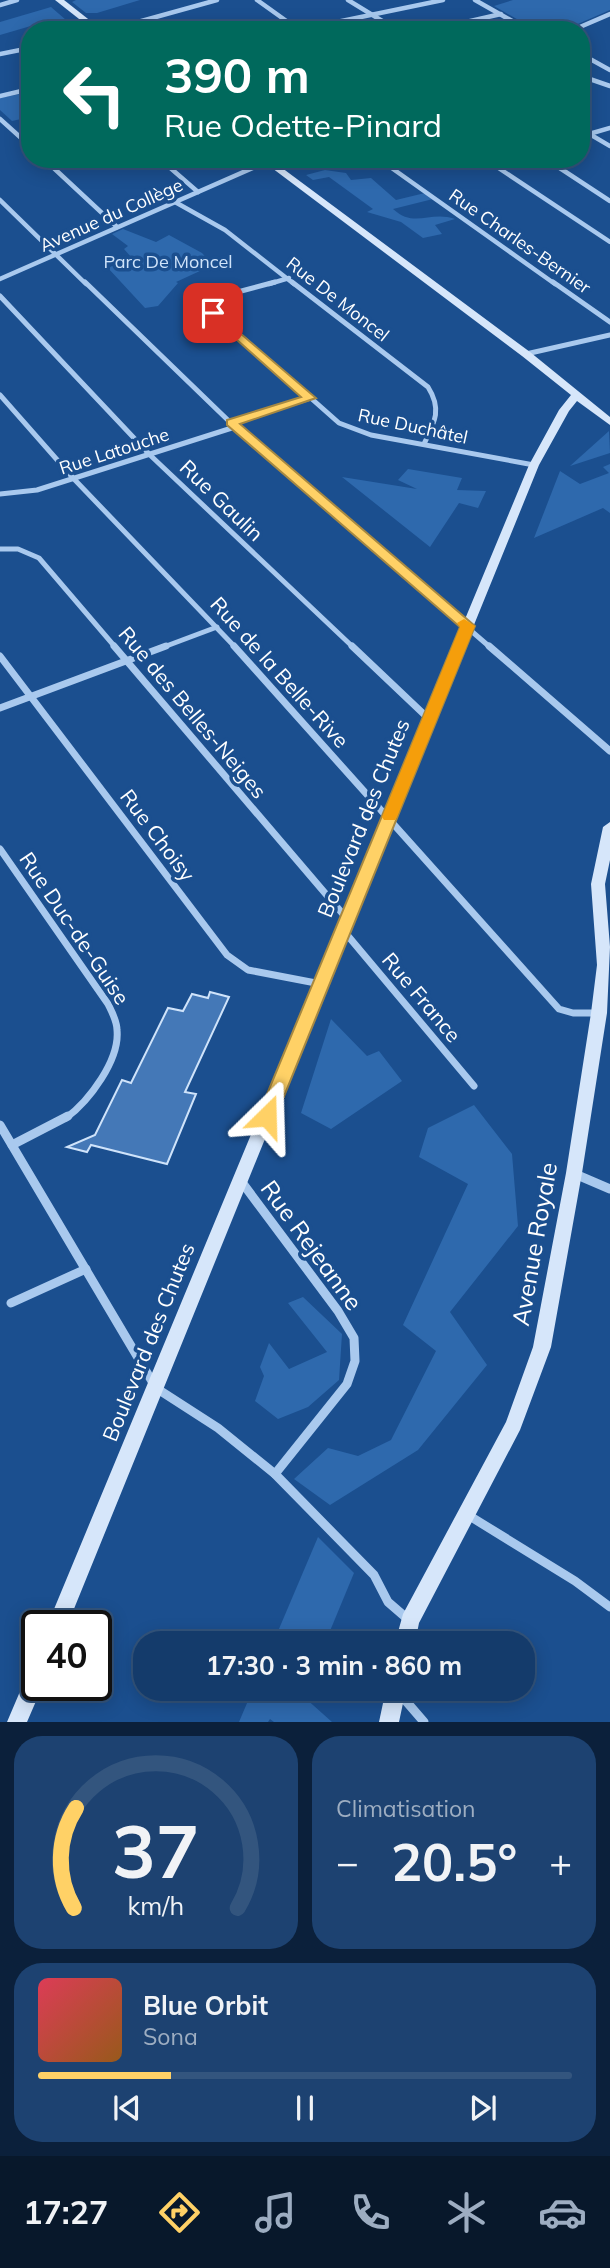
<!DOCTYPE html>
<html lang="fr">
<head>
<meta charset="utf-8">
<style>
	body { margin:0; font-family:Mulish,sans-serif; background:#1d4271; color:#f1f3f6; height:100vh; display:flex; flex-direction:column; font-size:26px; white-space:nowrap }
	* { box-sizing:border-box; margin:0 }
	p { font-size:23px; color:#9dadc1 }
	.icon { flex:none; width:38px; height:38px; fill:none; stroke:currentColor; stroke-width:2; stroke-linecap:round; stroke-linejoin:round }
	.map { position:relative; height:1722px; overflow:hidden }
	.sheet { display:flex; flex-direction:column; gap:14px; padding:14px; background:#0b203b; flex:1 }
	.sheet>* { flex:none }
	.banner { position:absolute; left:21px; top:21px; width:569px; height:147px; border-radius:28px; box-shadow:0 4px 18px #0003,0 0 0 2px #33557e; background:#00695c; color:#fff; overflow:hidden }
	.speed { position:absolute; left:21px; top:1610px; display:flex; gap:14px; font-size:35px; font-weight:700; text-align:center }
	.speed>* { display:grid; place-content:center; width:91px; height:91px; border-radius:50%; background:#143b6b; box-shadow:0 4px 18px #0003,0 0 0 2px #33557e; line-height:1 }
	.speed .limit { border:4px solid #111; border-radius:10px; background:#fff; color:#111 }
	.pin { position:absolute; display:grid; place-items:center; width:60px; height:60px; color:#fff; margin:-30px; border-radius:14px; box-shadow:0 4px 10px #0006 }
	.me { position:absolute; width:77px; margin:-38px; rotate:22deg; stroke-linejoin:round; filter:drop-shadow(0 0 5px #0008) }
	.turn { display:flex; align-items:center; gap:24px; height:147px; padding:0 28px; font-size:32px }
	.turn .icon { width:91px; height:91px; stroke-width:2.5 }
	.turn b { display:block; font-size:49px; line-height:60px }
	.big { font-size:52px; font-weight:700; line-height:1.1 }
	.sheet .card { flex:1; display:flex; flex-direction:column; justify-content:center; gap:10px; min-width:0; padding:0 24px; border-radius:28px; background:#1d4271 }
	.sheet .dial { align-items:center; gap:0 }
	.dial svg { height:182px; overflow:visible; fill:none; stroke:#33557e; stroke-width:7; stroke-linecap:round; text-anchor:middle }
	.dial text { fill:#f1f3f6; stroke:none }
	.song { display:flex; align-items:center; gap:21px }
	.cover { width:84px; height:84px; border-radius:10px; background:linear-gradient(135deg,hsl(350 70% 55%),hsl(30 70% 35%)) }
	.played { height:7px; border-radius:4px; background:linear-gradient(90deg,#ffd166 25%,#33557e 25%) }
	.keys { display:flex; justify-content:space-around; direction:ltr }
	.heat { display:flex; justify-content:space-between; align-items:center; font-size:38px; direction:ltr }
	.sheet .tiles { flex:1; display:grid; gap:14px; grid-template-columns:1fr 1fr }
	.card:last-child { grid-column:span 2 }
	.trip { position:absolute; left:133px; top:1631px; width:402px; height:70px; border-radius:28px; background:#143b6b; box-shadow:0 4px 18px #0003,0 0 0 2px #33557e; font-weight:700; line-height:70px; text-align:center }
	.menu { display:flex; height:112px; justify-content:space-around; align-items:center; background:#08182b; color:#9dadc1 }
	.menu .icon { width:49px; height:49px }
	.menu .active { color:#ffd166 }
	.menu b { font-size:32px; color:#f1f3f6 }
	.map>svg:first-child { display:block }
</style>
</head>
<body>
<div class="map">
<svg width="610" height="1722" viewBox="0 0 610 1722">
	<rect width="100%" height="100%" fill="#1b4f8f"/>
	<!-- green -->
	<g fill="#2e69ad">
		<path d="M 76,0 L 140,0 L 97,13 L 86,13 L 72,2 Z"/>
		<path d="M 513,0 L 610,0 L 610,10 L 564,30 L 536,30 L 494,6 Z"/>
		<path d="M 51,7 L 66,20 L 48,21 L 0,35 L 0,22 Z"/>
		<path d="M 30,92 L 30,117 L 12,121 L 0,110 L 0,98 Z"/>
		<path d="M 325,170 L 346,173 L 351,180 L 371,178 L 396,200 L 425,193 L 433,199 L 393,209 C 415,229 430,210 455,219 L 435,225 L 442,234 L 423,238 L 401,222 L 367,212 L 373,209 L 329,177 L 313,180 L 306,175 Z"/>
		<path d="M 123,229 L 156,242 L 169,235 L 202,253 L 213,265 L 176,282 L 178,283 L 158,306 L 145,308 L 108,268 L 131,257 L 124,249 L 128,246 L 112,234 Z"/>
		<path d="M 609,431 L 610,453 L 570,466 Z"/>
		<path d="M 610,464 L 610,513 L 603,508 L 534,538 L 560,471 L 580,484 L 609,473 L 603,467 Z"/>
		<path d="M 408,469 L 462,478 L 457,490 L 486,491 L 478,508 L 459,503 L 430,547 L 342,477 L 417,489 L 398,480 Z"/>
		<path d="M 331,1019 L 367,1056 L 379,1051 L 402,1081 L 331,1129 L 301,1113 Z"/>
		<path d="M 474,1105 L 512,1154 L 518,1226 L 450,1312 L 487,1365 L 418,1450 L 330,1505 L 294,1479 L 328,1448 L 358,1456 L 391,1440 L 436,1351 L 403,1325 L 468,1184 L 419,1157 L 428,1128 Z"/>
		<path d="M 303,1297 L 342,1334 L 339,1380 L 308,1407 L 278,1419 L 255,1401 L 264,1376 L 260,1367 L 269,1343 L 289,1369 L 327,1352 L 288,1303 Z"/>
		<path d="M 318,1537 L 354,1573 L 325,1643 L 273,1643 Z"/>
		<path d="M 253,1689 L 307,1689 L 304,1697 L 332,1722 L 274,1722 L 270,1719 L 268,1722 L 239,1722 Z"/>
	</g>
	<!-- building -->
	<path fill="#4478b7" stroke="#cfe3fa" stroke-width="2" d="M 210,992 L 229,997 L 185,1092 L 196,1094 L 167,1164 L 91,1145 L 87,1152 L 67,1147 L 95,1135 L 122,1080 L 131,1083 L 168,1008 L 183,1011 L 192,994 L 208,998 Z"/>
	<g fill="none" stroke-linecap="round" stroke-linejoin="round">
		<!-- street-far3 -->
		<g stroke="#a9c9ee" stroke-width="4.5">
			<path d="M 257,0 L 299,30"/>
			<path d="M 348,0 L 397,30"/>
			<path d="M 475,0 L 528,30"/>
			<path d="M 0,5 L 17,0"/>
			<path d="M 109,30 L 217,0"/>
			<path d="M 298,30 L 443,0"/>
			<path d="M 431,30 L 501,14"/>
			<path d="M 573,30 L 610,14"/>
			<path d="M 0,54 L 30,48"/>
			<path d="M 581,54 L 610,70"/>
			<path d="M 581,76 L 610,86"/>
			<path d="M 0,96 L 30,89"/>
			<path d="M 0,119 L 30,146"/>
			<path d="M 581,129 L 610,146"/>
			<path d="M 589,134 L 610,128"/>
			<path d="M 44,159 L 117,227"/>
			<path d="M 160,159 L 198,192"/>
			<path d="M 379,159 L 555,284"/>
			<path d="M 485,159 L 610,242"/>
			<path d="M 546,159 L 610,201"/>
			<path d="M 0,200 L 86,284"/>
			<path d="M 175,202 L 225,230 L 294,284"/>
			<path d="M 0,279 L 273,159"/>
			<path d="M 269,284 L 289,278"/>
		</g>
		<!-- street-far2 -->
		<g stroke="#a9c9ee" stroke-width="5">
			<path d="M 85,282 L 235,427 L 491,648"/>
			<path d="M 275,282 L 215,298 L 208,302 L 208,307 L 339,423 L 371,435 L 534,465"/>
			<path d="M 292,282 L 428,387 C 442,409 435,422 424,444"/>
			<path d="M 553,282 L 610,322"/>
			<path d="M 0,296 L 150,455 L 354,648"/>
			<path d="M 526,354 L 610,335"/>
			<path d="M 0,395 L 74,479 L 236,648"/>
			<path d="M 231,423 L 310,398"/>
			<path d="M 0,494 L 37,490 L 235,427"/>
			<path d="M 0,549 L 18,549 L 39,558 L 116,648"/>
			<path d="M 161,648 L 217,627"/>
		</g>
		<!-- street-far1 -->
		<g stroke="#a9c9ee" stroke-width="7">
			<path d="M 114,646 L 348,920"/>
			<path d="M 234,646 L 559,1009 L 573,1013 L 599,1013"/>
			<path d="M 352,646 L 430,720"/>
			<path d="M 489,646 L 610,751"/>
			<path d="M 0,656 L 227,955 L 248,970 L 321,984"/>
			<path d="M 0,708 L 166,646"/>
			<path d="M 0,849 L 108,1004 C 112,1012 117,1021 117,1030 C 120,1060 89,1101 66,1118"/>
			<path d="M 343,930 L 474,1086"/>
		</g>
		<!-- street -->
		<g stroke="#a9c9ee" stroke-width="9">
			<path d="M 0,1125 L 156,1388 L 218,1428 L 275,1474 L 374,1575 L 388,1602 L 410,1621"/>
			<path d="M 12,1145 L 68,1116"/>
			<path d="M 575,1174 L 610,1189"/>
			<path d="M 241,1181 L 338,1311 L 354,1338 L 355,1361 L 347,1384 L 275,1474"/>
			<path d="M 11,1303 L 86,1269"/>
			<path d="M 468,1515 L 575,1581 L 610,1607"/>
			<path d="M 399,1693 L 424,1722"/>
		</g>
		<!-- secondary -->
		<g fill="#d6e6fa" fill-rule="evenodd">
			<path d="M 55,0 L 64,0 L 102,30 L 93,30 Z"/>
			<path d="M 260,159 L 270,159 L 530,352 L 610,417 L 610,425 L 577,401 L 569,411 L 539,465 L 67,1626 L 47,1626 L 529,465 L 559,410 L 571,395 L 522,356 Z"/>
			<path d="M 610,822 L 610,860 L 605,884 L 610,947 L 607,1013 L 582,1173 L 551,1347 L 520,1430 L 419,1623 L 415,1643 L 395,1643 L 403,1614 L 506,1422 L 533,1347 L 566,1173 L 591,1013 L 597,965 L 591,884 L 603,827 Z"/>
			<path d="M 37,1665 L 37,1685 L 43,1685 L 27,1722 L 7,1722 L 30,1668 Z"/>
			<path d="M 386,1689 L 406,1689 L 399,1722 L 379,1722 Z"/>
		</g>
	</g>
	<!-- route -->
	<path fill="#ffd166" stroke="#a68842" stroke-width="2" d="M 213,310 L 316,398 L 240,424 L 475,626 L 276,1116 L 273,1121 L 261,1121 L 258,1116 L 460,627 L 227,425 L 227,420 L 301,397 L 209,315 L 209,311 Z"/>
	<!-- slow -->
	<path fill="#f59e0b" d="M 464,619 L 475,626 L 397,817 L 395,820 L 384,820 L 382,817 L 460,627 L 457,623 Z"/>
	<g text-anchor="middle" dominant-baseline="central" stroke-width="7" stroke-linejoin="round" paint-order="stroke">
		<!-- far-street labels -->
		<g font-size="18" fill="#fff" stroke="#1b4f8f">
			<text transform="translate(111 215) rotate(-24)">Avenue du Collège</text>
			<text transform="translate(520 241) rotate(35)">Rue Charles-Bernier</text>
			<text transform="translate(338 299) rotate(38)">Rue De Moncel</text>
			<text transform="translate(413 426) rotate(12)">Rue Duchâtel</text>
			<text transform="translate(114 451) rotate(-18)">Rue Latouche</text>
		</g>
		<!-- far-park labels -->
		<g font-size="18" fill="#cfe3fa" stroke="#1b4f8f">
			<text x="168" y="261">Parc De Moncel</text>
		</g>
		<!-- street labels -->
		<g font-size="21" fill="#fff" stroke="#1b4f8f">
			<text transform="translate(222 500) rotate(44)">Rue Gaulin</text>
			<text transform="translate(280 672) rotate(48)">Rue de la Belle-Rive</text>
			<text transform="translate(193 712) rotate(50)">Rue des Belles-Neiges</text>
			<text transform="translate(363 818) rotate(-68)">Boulevard des Chutes</text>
			<text transform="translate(158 835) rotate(53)">Rue Choisy</text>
			<text transform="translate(75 928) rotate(56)">Rue Duc-de-Guise</text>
			<text transform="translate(422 997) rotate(50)">Rue France</text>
			<text transform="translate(148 1342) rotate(-68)">Boulevard des Chutes</text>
		</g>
		<!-- near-street labels -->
		<g font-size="24" fill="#fff" stroke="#1b4f8f">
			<text transform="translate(534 1244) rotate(-80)">Avenue Royale</text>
			<text transform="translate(312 1245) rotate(54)">Rue Rejeanne</text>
		</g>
	</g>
</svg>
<div class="speed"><div class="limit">40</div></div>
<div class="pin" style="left:213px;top:313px;background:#d93025"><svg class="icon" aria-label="arrive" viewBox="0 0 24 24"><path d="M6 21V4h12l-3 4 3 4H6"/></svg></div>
<svg class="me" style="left:267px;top:1116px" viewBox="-20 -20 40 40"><path d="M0-17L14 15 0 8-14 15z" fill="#ffd166" stroke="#fff" stroke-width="4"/></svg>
<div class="trip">17:30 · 3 min · 860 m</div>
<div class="banner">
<div class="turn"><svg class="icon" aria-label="left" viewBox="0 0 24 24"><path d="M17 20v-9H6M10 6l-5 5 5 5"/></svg><div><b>390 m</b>Rue Odette-Pinard</div></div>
</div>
</div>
<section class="sheet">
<div class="tiles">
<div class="card dial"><svg viewBox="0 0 100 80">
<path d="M14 69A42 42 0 1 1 86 69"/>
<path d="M14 69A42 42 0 0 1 15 25" stroke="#ffd166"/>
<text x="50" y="56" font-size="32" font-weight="700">37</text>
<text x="50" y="72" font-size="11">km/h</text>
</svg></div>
<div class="card"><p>Climatisation</p>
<div class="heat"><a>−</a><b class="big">20.5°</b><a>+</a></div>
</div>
<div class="card">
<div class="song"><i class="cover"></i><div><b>Blue Orbit</b><p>Sona</p></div></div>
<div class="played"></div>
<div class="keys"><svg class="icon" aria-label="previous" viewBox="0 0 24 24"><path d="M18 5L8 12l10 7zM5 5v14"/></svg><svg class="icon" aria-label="pause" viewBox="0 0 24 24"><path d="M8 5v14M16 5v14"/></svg><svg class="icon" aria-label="next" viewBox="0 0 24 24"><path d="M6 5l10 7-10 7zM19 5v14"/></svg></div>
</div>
</div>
</section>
<nav class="menu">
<b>17:27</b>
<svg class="icon active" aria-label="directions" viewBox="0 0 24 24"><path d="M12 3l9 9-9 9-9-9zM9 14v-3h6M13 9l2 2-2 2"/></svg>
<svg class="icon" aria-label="music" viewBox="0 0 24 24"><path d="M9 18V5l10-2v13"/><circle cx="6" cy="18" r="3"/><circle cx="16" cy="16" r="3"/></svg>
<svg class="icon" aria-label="phone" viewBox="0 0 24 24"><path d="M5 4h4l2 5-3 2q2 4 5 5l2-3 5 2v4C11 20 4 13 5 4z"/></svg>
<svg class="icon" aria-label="climate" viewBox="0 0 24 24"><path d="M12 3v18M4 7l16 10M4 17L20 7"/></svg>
<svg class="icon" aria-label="car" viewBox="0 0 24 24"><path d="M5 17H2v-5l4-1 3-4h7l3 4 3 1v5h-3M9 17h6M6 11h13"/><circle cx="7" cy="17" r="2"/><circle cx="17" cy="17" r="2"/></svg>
</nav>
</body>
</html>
